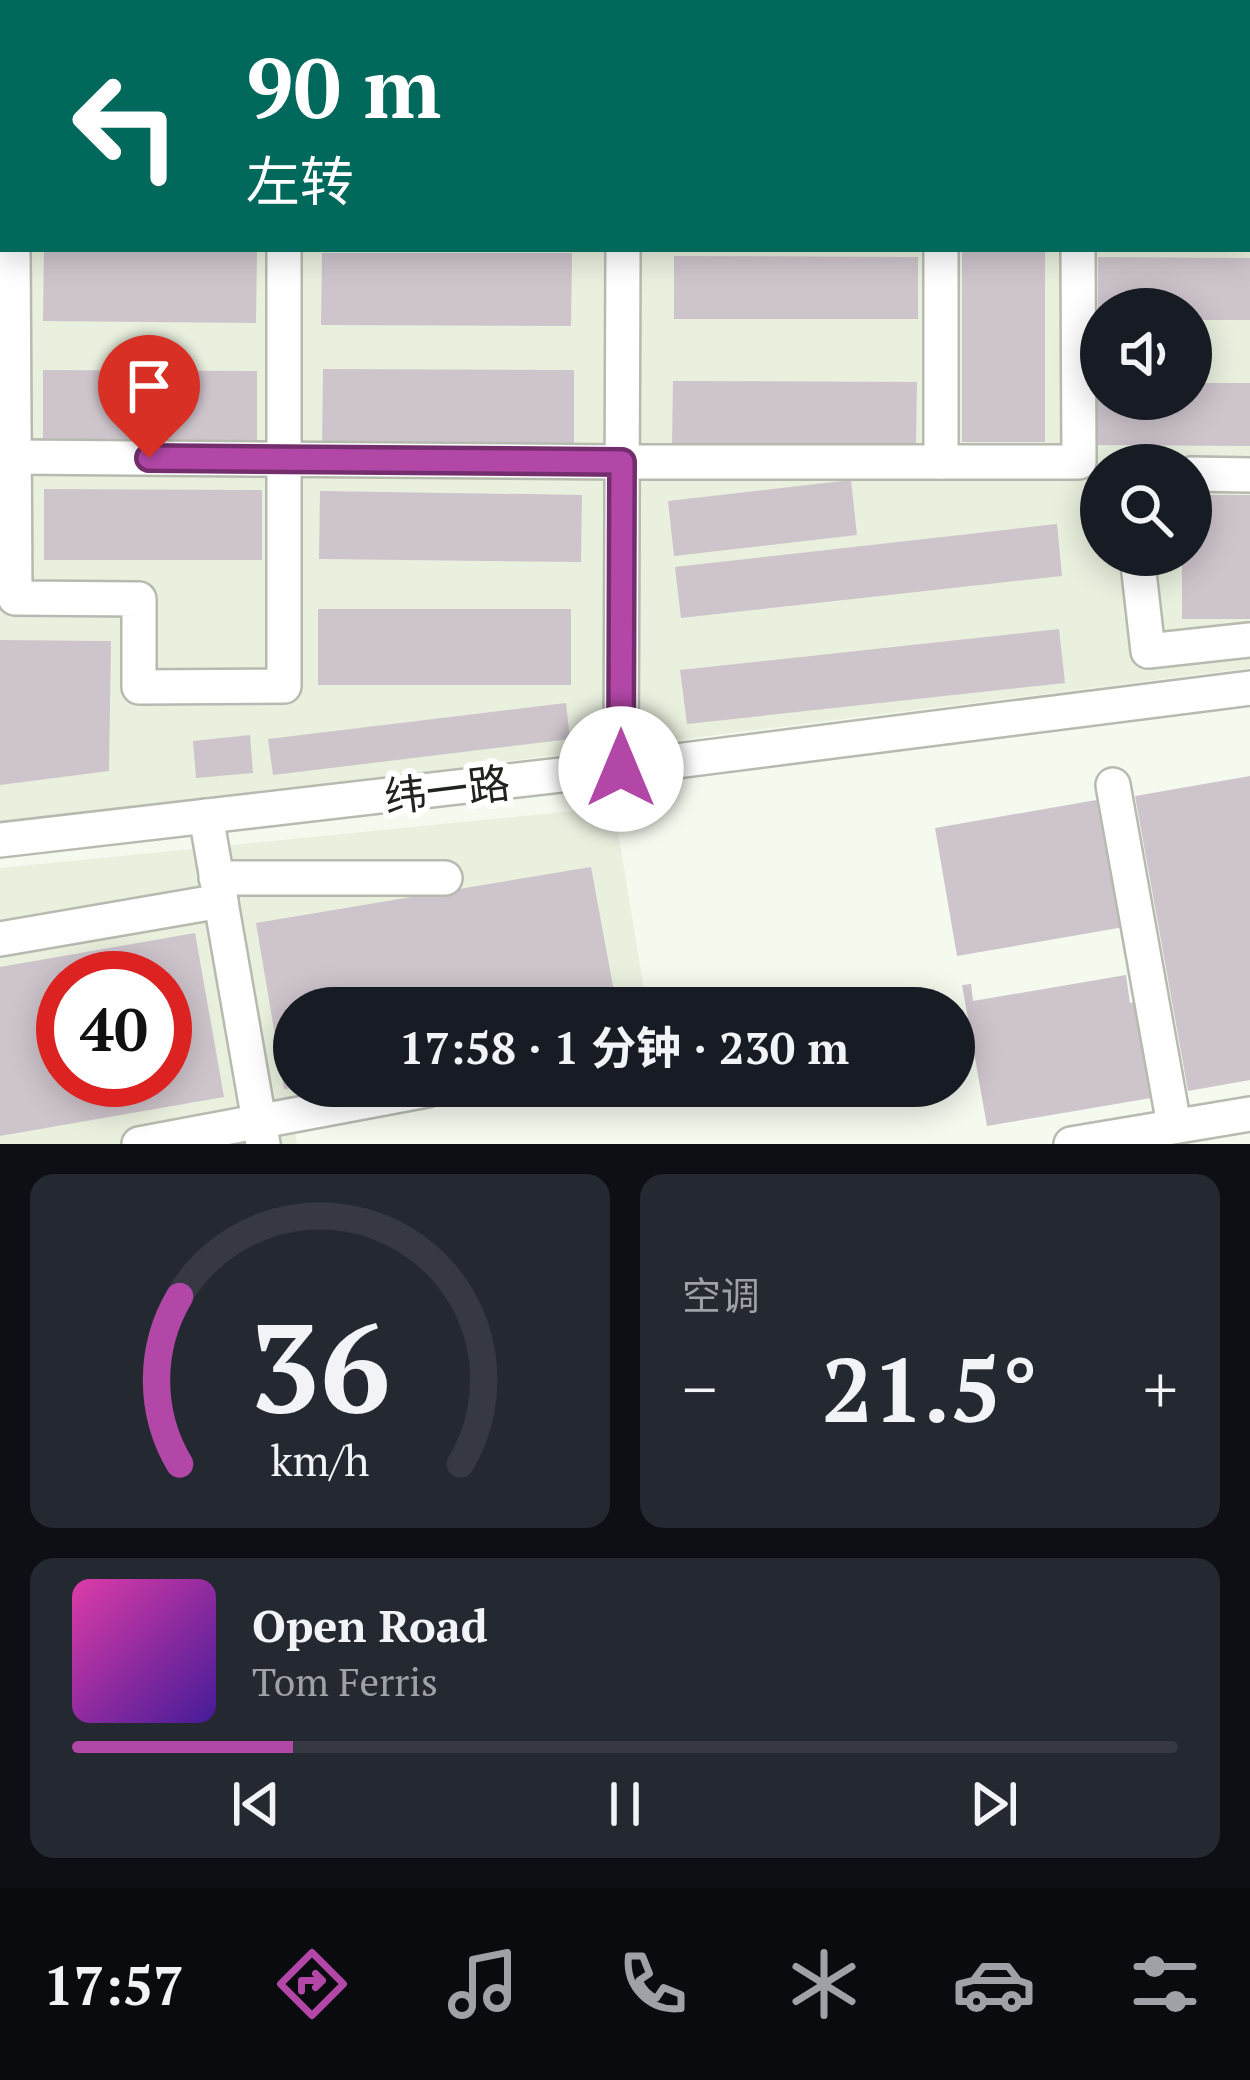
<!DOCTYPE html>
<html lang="zh">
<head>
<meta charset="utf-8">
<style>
	body { margin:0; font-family:"PT Serif","Noto Sans SC",serif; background:#242831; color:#f1f3f6; height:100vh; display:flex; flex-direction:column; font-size:45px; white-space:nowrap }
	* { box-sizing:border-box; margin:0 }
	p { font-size:39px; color:#9ea1a6 }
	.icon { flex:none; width:66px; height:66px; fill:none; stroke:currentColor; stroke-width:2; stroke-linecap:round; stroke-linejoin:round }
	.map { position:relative; height:1144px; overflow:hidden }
	.details { display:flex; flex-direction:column; gap:30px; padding:30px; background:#0d0f14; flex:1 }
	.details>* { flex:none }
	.guide { position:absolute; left:0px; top:0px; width:1251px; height:252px; box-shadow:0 6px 30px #0003; background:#00695c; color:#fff; overflow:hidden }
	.tools { position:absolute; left:1080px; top:288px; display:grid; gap:24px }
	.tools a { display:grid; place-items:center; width:132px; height:132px; border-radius:50%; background:#171b24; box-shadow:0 6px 30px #0003; font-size:60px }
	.speed { position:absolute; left:36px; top:951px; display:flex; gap:24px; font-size:60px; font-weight:700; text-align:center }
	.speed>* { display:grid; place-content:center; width:156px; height:156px; border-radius:50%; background:#171b24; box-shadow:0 6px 30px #0003; line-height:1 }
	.speed .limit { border:18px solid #d22; background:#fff; color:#111 }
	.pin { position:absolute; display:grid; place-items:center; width:102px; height:102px; color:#fff; margin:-123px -51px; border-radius:50% 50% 50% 0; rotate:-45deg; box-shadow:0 0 12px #0007 }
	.pin .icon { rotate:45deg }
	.me { position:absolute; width:132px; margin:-66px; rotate:0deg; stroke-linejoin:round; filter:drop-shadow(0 0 9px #0008) }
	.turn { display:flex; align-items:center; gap:42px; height:252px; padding:0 48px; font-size:54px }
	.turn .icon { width:156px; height:156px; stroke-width:2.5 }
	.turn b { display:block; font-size:84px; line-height:102px }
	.big { font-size:90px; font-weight:700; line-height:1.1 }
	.details .card { flex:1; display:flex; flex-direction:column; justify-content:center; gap:18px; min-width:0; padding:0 42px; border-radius:24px; background:#242831 }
	.details .dial { align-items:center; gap:0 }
	.dial svg { height:312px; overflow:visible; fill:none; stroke:#363941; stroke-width:7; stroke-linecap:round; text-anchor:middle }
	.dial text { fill:#f1f3f6; stroke:none }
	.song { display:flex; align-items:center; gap:36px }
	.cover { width:144px; height:144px; border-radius:18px; background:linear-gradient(135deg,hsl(320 70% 55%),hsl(260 70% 35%)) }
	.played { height:12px; border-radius:6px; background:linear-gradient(90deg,#b247a7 20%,#363941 20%) }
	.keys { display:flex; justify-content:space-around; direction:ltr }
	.heat { display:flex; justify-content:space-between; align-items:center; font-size:66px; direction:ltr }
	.details .tiles { flex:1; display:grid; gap:30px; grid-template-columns:1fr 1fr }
	.card:last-child { grid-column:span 2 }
	.trip { position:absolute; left:273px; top:987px; width:702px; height:120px; border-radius:60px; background:#171b24; box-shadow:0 6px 30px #0003; font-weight:700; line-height:120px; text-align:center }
	.dock { display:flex; height:192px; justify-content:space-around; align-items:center; background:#090b0e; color:#9ea1a6 }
	.dock .icon { width:84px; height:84px }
	.dock .active { color:#b247a7 }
	.dock b { font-size:54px; color:#f1f3f6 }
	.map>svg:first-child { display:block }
</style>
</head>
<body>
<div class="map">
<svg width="1250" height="1144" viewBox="0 0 1250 1144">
	<rect width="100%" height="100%" fill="#f5faef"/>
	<!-- built -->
	<g fill="#e9f0de" fill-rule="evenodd">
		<path d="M 0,0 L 1250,0 L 1250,668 L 0,825 ZM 3,3 L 1248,3 L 1248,249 L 3,249 ZM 1101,309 L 1191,309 L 1191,399 L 1101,399 ZM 1101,465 L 1191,465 L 1191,555 L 1101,555 Z"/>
		<path d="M 614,807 L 647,1008 L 294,1008 L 294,1086 L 557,1086 L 295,1130 L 297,1144 L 0,1144 L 0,868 ZM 63,978 L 165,978 L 165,1080 L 63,1080 Z"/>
	</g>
	<!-- building -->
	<g fill="#cec4cc" fill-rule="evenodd">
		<path d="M 44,249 L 257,251 L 256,323 L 43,321 Z"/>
		<rect x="962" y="249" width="83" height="193"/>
		<path d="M 322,253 L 572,253 L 571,326 L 321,325 Z"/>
		<path d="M 674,256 L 918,257 L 918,319 L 674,319 Z"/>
		<path d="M 1098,257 L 1250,258 L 1250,320 L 1191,320 L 1191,309 L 1098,309 Z"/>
		<path d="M 323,369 L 574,370 L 574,445 L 322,444 Z"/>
		<path d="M 43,370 L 257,371 L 257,440 L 43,440 Z"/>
		<path d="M 673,381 L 917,382 L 916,444 L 672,443 Z"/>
		<path d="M 1095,383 L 1101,383 L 1101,399 L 1191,399 L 1191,383 L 1250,383 L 1250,446 L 1094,445 Z"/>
		<path d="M 851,480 L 857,535 L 674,556 L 668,501 Z"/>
		<path d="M 44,489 L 262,490 L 262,560 L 44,560 Z"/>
		<path d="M 320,491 L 582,495 L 581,562 L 319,559 Z"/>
		<path d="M 1191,495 L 1250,495 L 1250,619 L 1182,619 L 1182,555 L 1191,555 Z"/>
		<path d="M 1057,524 L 1062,576 L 681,618 L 675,567 Z"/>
		<rect x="318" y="609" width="253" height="76"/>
		<path d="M 1059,629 L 1065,683 L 687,724 L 680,670 Z"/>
		<path d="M 0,640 L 111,641 L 109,771 L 0,785 Z"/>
		<path d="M 566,703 L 570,739 L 273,775 L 268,739 Z"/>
		<path d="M 250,735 L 253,773 L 196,778 L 193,741 Z"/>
		<path d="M 1250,776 L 1250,1080 L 1188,1091 L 1135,796 Z"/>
		<path d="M 1102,799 L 1124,927 L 957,956 L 935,828 Z"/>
		<path d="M 591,867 L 617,1008 L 294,1008 L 294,1088 L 284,1089 L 256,923 Z"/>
		<path d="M 195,933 L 224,1097 L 0,1136 L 0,967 ZM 63,978 L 165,978 L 165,1080 L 63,1080 Z"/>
		<path d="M 1126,975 L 1130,1003 L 1140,1001 L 1157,1097 L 987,1126 L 962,985 L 971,984 L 973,1001 Z"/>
	</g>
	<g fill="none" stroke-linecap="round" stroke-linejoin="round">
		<!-- minor casing -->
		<g stroke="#b6baaf" stroke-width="38">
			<g id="minor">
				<path d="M 13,0 L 13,3"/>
				<path d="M 940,0 L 940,3"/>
				<path d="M 1076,0 L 1076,3"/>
				<path d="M 284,3 L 284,0"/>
				<path d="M 623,3 L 623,0"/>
				<path d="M 0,181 L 3,181"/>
				<path d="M 1248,198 L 1250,198"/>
				<path d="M 13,249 L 15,598 L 139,599 L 139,687 L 284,686 L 284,249"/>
				<path d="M 941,249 L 941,462"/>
				<path d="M 14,457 L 622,462 L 1079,462 L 1078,249"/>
				<path d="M 1191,474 L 1250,475"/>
				<path d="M 1137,555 L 1148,651 L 1250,640"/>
				<path d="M 621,768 L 623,249"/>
				<path d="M 1113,785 L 1174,1125"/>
				<path d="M 206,816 L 263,1144"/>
				<path d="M 0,840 L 621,768 L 1250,688"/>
				<path d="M 216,878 L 445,878"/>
				<path d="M 0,939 L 221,901"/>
				<path d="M 139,1144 L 427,1090"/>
				<path d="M 1071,1144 L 1250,1114"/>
			</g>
		</g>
		<!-- minor -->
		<use href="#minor" stroke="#fff" stroke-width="33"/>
	</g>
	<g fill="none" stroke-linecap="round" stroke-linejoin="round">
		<!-- route casing -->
		<g stroke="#742e6d" stroke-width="30">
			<path id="route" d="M 149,458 L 622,462 L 621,769"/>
		</g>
		<!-- route -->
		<use href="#route" stroke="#b247a7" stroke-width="21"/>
	</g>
	<g text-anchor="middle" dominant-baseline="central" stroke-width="12" stroke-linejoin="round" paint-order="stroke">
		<!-- street labels -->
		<g font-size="42" fill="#20221e" stroke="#fff">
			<text transform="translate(447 789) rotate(-7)">纬一路</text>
		</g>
	</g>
</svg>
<div class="tools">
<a><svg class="icon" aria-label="sound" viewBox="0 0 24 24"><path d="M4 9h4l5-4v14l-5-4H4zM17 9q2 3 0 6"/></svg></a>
<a><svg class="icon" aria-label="search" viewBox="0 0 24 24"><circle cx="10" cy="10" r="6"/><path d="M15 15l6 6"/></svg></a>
</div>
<div class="speed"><div class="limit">40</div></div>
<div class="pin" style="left:149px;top:458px;background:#d93025"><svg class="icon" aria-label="arrive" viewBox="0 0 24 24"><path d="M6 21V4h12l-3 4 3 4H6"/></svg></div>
<svg class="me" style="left:621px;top:769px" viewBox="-20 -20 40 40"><circle r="19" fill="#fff"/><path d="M0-13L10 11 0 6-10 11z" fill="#b247a7"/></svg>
<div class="trip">17:58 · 1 分钟 · 230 m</div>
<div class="guide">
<div class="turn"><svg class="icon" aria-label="left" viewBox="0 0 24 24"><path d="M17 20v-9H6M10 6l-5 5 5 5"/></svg><div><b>90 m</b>左转</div></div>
</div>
</div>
<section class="details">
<div class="tiles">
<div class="card dial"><svg viewBox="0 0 100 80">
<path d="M14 69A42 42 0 1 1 86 69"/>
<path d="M14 69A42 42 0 0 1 14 26" stroke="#b247a7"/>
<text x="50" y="56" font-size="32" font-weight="700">36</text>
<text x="50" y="72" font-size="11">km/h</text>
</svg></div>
<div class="card"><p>空调</p>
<div class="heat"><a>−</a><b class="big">21.5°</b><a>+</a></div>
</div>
<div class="card">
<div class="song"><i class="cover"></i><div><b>Open Road</b><p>Tom Ferris</p></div></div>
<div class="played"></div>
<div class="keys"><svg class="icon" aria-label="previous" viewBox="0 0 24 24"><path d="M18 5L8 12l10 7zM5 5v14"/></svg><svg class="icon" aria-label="pause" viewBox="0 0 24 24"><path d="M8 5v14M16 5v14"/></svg><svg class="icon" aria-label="next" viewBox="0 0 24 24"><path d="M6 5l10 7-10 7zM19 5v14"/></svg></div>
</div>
</div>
</section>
<nav class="dock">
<b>17:57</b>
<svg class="icon active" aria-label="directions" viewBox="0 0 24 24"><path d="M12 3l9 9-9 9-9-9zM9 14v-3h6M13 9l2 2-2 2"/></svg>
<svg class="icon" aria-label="music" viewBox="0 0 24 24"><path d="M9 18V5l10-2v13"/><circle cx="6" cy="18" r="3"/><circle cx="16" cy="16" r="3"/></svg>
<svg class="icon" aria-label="phone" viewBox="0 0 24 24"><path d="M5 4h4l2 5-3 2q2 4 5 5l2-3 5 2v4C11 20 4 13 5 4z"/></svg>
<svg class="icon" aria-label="climate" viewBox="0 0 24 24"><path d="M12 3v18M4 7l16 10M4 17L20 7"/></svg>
<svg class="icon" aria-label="car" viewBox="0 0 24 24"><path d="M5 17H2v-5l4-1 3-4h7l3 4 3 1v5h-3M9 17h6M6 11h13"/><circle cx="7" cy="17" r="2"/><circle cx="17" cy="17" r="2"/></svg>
<svg class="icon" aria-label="filters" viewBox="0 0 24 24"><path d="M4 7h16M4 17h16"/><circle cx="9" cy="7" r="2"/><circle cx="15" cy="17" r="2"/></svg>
</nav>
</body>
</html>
